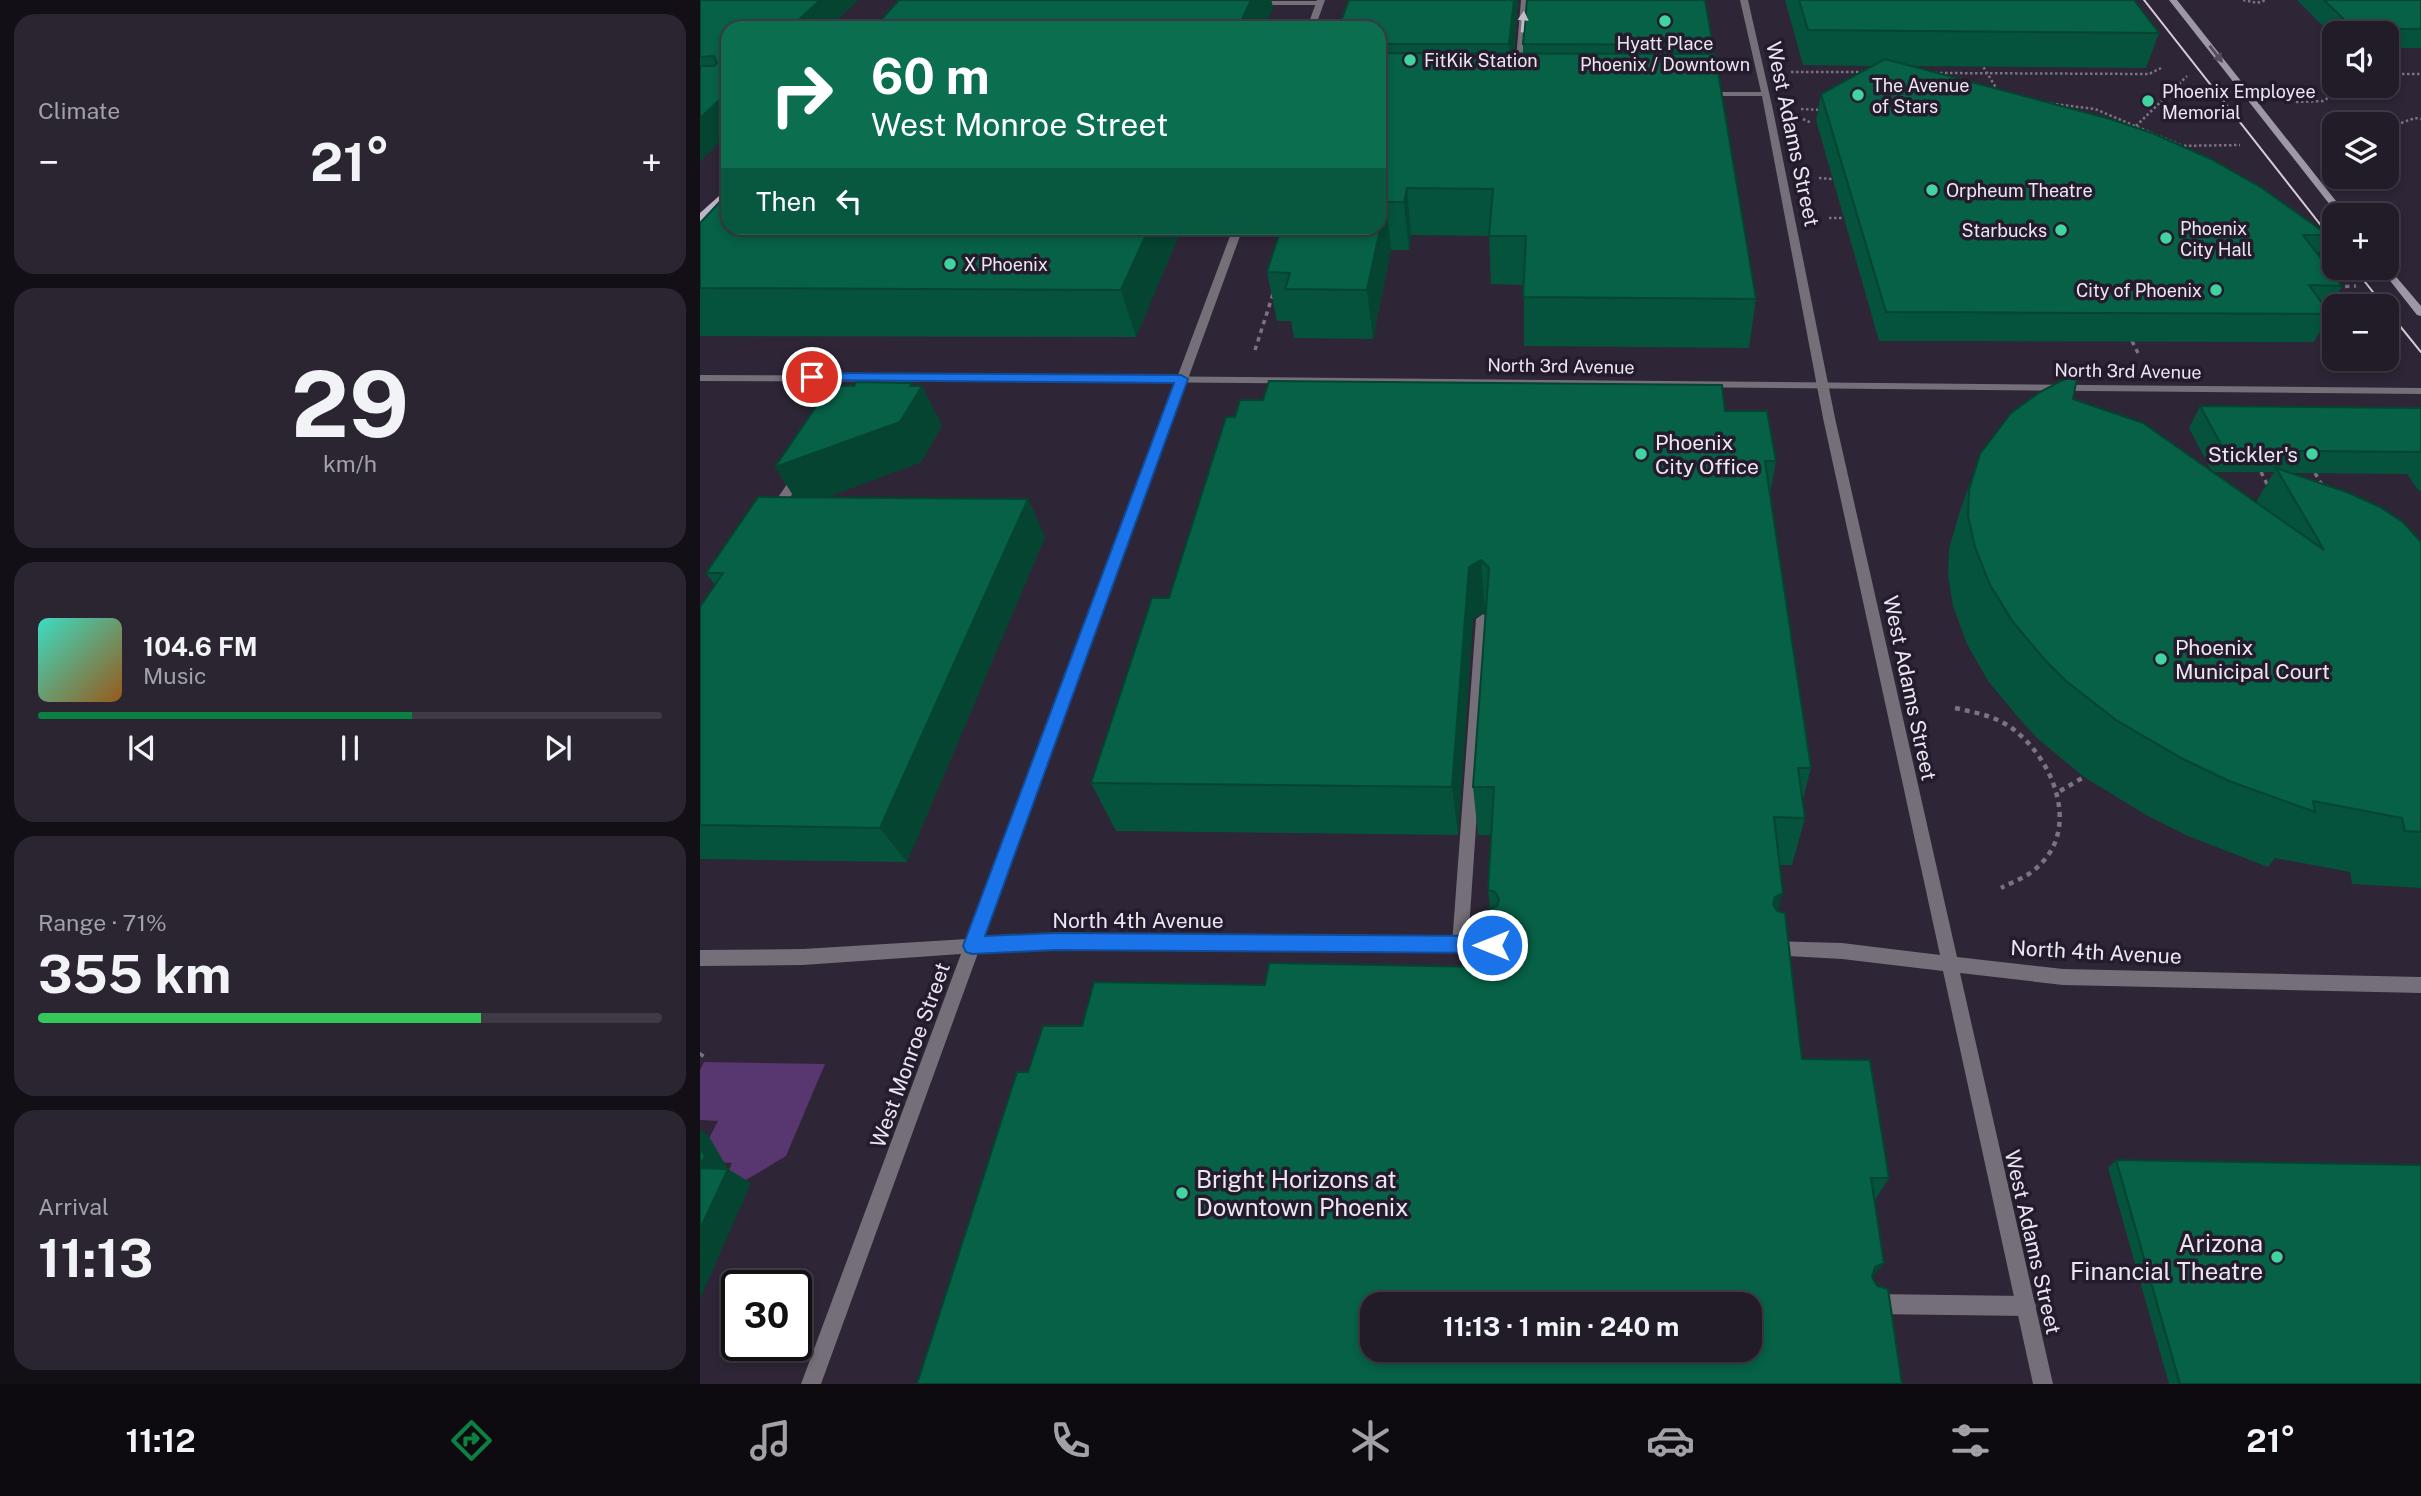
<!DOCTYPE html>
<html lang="en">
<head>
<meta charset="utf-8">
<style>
	body { margin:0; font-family:"Public Sans",sans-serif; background:#2a2530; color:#f1f3f6; height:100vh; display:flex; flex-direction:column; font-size:26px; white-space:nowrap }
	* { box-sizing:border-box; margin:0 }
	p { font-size:23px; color:#a2a1a8 }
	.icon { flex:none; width:38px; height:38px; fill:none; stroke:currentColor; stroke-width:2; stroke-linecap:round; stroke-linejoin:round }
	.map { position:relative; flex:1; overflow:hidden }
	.sheet { display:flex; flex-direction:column; gap:14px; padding:14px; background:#130f16; width:700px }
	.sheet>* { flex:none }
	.banner { position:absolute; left:21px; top:21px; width:665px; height:214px; border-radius:21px; box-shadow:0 4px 10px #0003,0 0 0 2px #3f3a45; background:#0b6e4f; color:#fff; overflow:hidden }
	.fabs { position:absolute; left:1622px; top:21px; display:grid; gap:14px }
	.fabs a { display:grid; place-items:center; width:77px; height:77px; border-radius:14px; background:#221c28; box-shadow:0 4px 10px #0003,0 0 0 2px #3f3a45; font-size:35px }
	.speed { position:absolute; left:21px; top:1270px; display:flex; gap:14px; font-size:35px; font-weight:700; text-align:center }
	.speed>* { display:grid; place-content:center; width:91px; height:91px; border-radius:50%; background:#221c28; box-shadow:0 4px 10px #0003,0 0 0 2px #3f3a45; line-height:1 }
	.speed .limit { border:4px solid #111; border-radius:10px; background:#fff; color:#111 }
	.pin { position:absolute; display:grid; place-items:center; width:60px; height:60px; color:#fff; margin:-30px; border:4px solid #fff; border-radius:50%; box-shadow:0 2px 7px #0007 }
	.me { position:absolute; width:77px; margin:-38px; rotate:270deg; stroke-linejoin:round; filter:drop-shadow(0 0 5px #0008) }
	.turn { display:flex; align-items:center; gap:24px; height:147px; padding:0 35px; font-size:32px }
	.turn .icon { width:91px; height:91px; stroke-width:2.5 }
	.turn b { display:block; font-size:49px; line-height:60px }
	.then { display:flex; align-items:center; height:66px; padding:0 35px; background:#0003; gap:14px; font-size:26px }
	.big { font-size:52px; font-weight:700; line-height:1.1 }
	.sheet .tile { flex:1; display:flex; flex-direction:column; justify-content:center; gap:10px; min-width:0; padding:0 24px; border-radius:21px; background:#2a2530 }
	.sheet .dial { align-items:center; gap:0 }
	.dial b { font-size:91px; line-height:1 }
	.song { display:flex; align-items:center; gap:21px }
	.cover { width:84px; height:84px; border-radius:10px; background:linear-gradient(135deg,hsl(170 70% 55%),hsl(30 70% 35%)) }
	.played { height:7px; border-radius:4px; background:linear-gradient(90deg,#0b8043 60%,#3f3a45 60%) }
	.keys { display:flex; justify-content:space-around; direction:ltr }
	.heat { display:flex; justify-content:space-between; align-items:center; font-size:38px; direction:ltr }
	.charge { height:10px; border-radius:5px; background:linear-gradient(90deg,#34c759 71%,#3f3a45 0) }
	.trip { position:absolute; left:660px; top:1292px; width:402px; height:70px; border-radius:21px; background:#221c28; box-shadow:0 4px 10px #0003,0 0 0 2px #3f3a45; font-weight:700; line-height:70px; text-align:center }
	.tabs { display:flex; height:112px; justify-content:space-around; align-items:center; background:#0e0b10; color:#a2a1a8 }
	.tabs .icon { width:49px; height:49px }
	.tabs .selected { color:#0b8043 }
	.tabs b { font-size:32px; color:#f1f3f6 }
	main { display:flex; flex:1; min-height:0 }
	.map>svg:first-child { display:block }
</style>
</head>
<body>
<main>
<section class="sheet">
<div class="tile"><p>Climate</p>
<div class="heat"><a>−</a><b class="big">21°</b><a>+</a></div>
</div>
<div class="tile dial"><b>29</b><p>km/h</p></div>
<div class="tile">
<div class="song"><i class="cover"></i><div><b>104.6 FM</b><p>Music</p></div></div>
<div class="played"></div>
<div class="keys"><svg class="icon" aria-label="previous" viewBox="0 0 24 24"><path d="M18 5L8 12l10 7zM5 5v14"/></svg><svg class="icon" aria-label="pause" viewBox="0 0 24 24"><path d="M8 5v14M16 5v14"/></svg><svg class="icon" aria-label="next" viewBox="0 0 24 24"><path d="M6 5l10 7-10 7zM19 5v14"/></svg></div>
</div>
<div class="tile"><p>Range · 71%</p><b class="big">355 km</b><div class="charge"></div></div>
<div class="tile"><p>Arrival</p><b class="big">11:13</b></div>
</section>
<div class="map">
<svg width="1721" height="1384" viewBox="0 0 1721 1384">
	<rect width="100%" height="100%" fill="#2e2536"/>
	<!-- green -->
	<path fill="#583670" d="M 4,1062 L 125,1064 L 86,1156 L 41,1183 L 23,1183 L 32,1163 L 19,1162 L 6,1144 L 18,1121 L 0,1120 L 0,1070 Z"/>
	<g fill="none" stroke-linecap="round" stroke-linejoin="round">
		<!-- path-far3 -->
		<g stroke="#7a7381" stroke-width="2.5" stroke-dasharray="2.5 2.5" stroke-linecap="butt">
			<path d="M 1543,0 L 1557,3 L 1566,0"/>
			<path d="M 1281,63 L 1298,91"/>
			<path d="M 1091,72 L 1164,72"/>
			<path d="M 1235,73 L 1449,74 L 1461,68"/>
			<path d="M 1687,74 L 1721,74"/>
			<path d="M 1596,102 L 1623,101 L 1648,86"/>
			<path d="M 1346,103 L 1395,109 L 1480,145"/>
			<path d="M 1101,109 L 1121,110"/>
			<path d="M 1103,119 L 1112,123"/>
			<path d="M 1436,126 L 1487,76"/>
			<path d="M 1687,128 L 1715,118 L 1721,119"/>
			<path d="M 1474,146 L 1540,145"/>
			<path d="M 1119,178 L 1132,179"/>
			<path d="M 1129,218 L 1143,218"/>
		</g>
		<!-- path-far2 -->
		<g stroke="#7a7381" stroke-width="3.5" stroke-dasharray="4.5 4.5" stroke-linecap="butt">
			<path d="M 1636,287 L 1656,286"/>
			<path d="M 1432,341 L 1438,353"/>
			<path d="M 555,350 L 573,294"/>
			<path d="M 1561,472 L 1567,484"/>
			<path d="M 1615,473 L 1622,485"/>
		</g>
		<!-- path-far1 -->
		<g stroke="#7a7381" stroke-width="4.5" stroke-dasharray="5 5" stroke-linecap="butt">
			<path d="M 1255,708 C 1278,713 1301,717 1319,734 C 1356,766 1381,833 1334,870 C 1325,878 1312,882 1301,888"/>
			<path d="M 1360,791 L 1384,777"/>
		</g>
		<!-- path -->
		<path stroke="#7a7381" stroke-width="6" stroke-dasharray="7 7" stroke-linecap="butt" d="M 0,1056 L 2,1053"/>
		<!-- service -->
		<g fill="#746f78" fill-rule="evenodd">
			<path d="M 821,0 L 829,0 L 823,71 L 819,73 L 815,71 Z"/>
			<path d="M 555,1 L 620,1 L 624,3 L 620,5 L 552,5 Z"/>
			<path d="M 100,470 L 106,474 L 78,515 L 70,515 L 68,512 L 70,509 L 96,471 Z"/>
			<path d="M 783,614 L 790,619 L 768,945 L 766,950 L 760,952 L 754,950 L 752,945 L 776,619 Z"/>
			<path d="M 1173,1294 L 1326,1296 L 1333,1299 L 1336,1306 L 1333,1313 L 1326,1316 L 1173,1314 L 1166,1311 L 1163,1304 L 1166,1297 Z"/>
		</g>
		<!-- minor -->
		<g fill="#746f78" fill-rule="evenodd">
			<path d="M 617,0 L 625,0 L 615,28 L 607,28 Z"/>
			<path d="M 1040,0 L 1048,0 L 1073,110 L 1135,418 L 1257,957 L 1363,969 L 1721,977 L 1721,993 L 1363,985 L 1260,973 L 1353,1384 L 1333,1384 L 1243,971 L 1142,959 L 1071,955 L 1065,953 L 1063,948 L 1065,943 L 1071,941 L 1142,943 L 1240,955 L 1123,418 L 1062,96 L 1003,96 L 999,94 L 1003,92 L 1061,92 Z"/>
			<path d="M 533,228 L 543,228 L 284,938 L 355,934 L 792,938 L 798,940 L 800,945 L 798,950 L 792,952 L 355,948 L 278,953 L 121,1384 L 101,1384 L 261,954 L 103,965 L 0,966 L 0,950 L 103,949 L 267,939 Z"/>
		</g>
		<!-- tertiary -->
		<path fill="#746f78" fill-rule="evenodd" d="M 0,375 L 427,376 L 1721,388 L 1721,394 L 427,382 L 0,381 Z"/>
		<!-- secondary -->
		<g fill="#9e97a6" fill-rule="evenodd">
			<path d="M 1469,0 L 1477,0 L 1647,215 L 1638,215 Z"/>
			<path d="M 1687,266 L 1721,306 L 1721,316 L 1717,315 L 1680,268 L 1687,268 Z"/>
		</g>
		<!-- primary -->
		<g fill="#bfb5c8" fill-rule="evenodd">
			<path d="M 204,0 L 213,0 L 188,28 L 178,28 Z"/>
			<path d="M 28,188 L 28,198 L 0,223 L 0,213 Z"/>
		</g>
		<!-- tram -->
		<g stroke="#d5ceda" stroke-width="2">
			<path d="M 1444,0 L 1634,242"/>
			<path d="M 1654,268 L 1684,306"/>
			<path d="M 1687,310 L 1721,352"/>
		</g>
	</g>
	<!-- wall -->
	<g fill="#05533c" fill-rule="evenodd">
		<path d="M 0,0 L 158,0 L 129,28 L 28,28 L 28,133 L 0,161 Z"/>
		<path d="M 199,0 L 571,0 L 573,7 L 564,28 L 183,28 L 180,21 Z"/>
		<path d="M 649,0 L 818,0 L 814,53 L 823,53 L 823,44 L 1013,45 L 1012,54 L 1056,299 L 1049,348 L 824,346 L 824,285 L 791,284 L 789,236 L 711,235 L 709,250 L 691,250 L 673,339 L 594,338 L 591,321 L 577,321 L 567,272 L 679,228 L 679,28 L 641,28 L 640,24 Z"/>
		<path d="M 1085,0 L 1434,0 L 1459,33 L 1446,68 L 1213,66 L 1628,235 L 1618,254 L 1642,286 L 1628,311 L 1630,314 L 1614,342 L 1179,341 L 1116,120 L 1121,94 L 1172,66 L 1103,65 Z"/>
		<path d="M 1597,0 L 1721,0 L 1721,48 L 1687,48 L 1687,33 L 1634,33 L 1634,37 Z"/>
		<path d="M 0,223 L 28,228 L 482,228 L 436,337 L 0,336 Z"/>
		<path d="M 214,386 L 222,386 L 242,426 L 221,462 L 127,497 L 328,499 L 345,537 L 207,862 L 0,859 L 0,607 L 15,585 L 6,573 L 94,497 L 75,467 Z"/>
		<path d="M 1373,399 L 1512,472 L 1489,428 L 1500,406 L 1721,408 L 1721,491 L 1719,491 L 1707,474 L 1590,473 L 1721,542 L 1721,888 L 1652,884 L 1650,872 L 1575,858 L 1568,867 L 1488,836 L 1446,815 L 1384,777 L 1337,738 L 1318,717 L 1288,681 L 1267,644 L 1253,606 L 1248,575 L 1249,549 L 1259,514 L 1280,454 ZM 1513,472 L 1574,472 L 1556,502 Z"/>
		<path d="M 1025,411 L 1076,461 L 1070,494 L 1111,768 L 1103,799 L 1105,818 L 1092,865 L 1079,865 L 1078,911 L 1102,1059 L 1189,1178 L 1175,1200 L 328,1072 L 382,1026 L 565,985 L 783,967 L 790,909 L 788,890 L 791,835 L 778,835 L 773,787 L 786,613 L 785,612 L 773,619 L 758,835 L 416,831 L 391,783 L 469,598 Z"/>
		<path d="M 1416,1160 L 1721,1384 L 1469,1384 L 1408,1168 Z"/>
	</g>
	<!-- shaded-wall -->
	<g fill="#044431">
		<path d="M 120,0 L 158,0 L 129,28 L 90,28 Z"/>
		<path d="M 551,0 L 571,0 L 573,7 L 564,28 L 538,28 Z"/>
		<path d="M 814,0 L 818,0 L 811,88 L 809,44 Z"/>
		<path d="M 28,85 L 28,133 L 0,161 L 0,118 L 22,91 Z"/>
		<path d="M 707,188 L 711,235 L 709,250 L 704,202 Z"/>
		<path d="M 686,202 L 691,250 L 673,339 L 667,290 Z"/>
		<path d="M 449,228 L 482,228 L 436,337 L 421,290 Z"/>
		<path d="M 212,383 L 218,393 L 222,386 L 242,426 L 221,462 L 101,507 L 75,467 L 210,386 Z"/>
		<path d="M 328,499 L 345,537 L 207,862 L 180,828 Z"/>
		<path d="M 781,560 L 785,612 L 773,619 L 758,835 L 752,787 L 769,567 Z"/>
		<path d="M 1083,893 L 1070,939 L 1063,942 L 1075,897 Z"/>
		<path d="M 0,1130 L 8,1135 L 28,1169 L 51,1183 L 0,1299 Z"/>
		<path d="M 1184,1263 L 1161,1292 L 1175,1267 Z"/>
	</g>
	<!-- building -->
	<g fill="#066146" stroke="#044431" stroke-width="2" fill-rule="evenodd">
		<path d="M 0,0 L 120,0 L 90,28 L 28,28 L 28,85 L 22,91 L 28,92 L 0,118 L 0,66 L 14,66 L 17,63 L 14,56 L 0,57 Z"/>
		<path d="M 199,0 L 551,0 L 538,28 L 184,28 L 191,21 L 180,21 Z"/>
		<path d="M 649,0 L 814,0 L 809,44 L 679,44 L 679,28 L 660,28 L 661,24 L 640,24 Z"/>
		<path d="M 827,0 L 1005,0 L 1013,45 L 823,44 Z"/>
		<path d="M 1099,0 L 1434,0 L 1459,33 L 1108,30 Z"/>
		<path d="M 1624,0 L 1721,0 L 1721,29 L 1654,29 Z"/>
		<path d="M 679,53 L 1015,54 L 1056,299 L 823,297 L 826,236 L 789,236 L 793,189 L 707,188 L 704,202 L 686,202 L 667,290 L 585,289 L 590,273 L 567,272 L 581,228 L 679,228 Z"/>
		<path d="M 1185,59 L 1410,119 L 1452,133 L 1511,159 L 1562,188 L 1628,235 L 1603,235 L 1642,286 L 1609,285 L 1630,314 L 1186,312 L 1121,94 Z"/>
		<path d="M 28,193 L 28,228 L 449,228 L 421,290 L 0,288 L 0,223 Z"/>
		<path d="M 1378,372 L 1373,399 L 1443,423 L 1624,550 L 1576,468 L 1649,493 L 1680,507 L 1703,522 L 1721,542 L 1721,832 L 1705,831 L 1702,818 L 1613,801 L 1615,812 L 1529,781 L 1483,759 L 1416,720 L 1366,681 L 1345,660 L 1313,622 L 1290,585 L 1275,547 L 1268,516 L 1269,490 L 1280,454 L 1311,413 L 1340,392 Z"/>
		<path d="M 569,381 L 1022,385 L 1025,411 L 1067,411 L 1076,461 L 1065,461 L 1111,768 L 1098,768 L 1105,818 L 1074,817 L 1083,893 L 1075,897 L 1073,904 L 1077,911 L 1085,913 L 1102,1059 L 1170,1060 L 1189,1178 L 1171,1178 L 1184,1263 L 1175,1267 L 1172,1277 L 1177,1286 L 1188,1289 L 1202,1384 L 217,1384 L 317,1072 L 328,1072 L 343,1026 L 382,1026 L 394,982 L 565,985 L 569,963 L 783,967 L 787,910 L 797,906 L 799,899 L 795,892 L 788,890 L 794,787 L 773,787 L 789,568 L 781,560 L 769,567 L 752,787 L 391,783 L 452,598 L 469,598 L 526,417 L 535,417 L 540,400 L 563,400 ZM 672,1304 L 1050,1304 L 1050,1349 L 672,1349 Z"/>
		<path d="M 156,382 L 212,383 L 210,386 L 222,386 L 200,422 L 75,467 L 130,386 L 154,386 Z"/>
		<path d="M 1500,406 L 1721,408 L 1721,452 L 1524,450 Z"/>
		<path d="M 58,497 L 328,499 L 180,828 L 0,825 L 0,607 L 23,573 L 6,573 Z"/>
		<path d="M 0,1148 L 5,1156 L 0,1166 Z"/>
		<path d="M 1416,1160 L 1721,1165 L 1721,1384 L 1480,1384 Z"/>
		<path d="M 0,1168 L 28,1169 L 0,1229 Z"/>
	</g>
	<!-- one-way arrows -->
	<defs><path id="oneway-solid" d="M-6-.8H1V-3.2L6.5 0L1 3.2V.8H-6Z" transform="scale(1.75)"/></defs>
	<use fill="#c2bcc7" href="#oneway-solid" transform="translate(823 22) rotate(-85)"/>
	<use fill="#554d5d" href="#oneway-solid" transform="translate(1516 54) rotate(52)"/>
	<!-- route -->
	<path fill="#1a73e8" stroke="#114b97" stroke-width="2" d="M 112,373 L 481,375 L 488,379 L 285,936 L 355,933 L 792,936 L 799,939 L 801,945 L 799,951 L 792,953 L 355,950 L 272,954 L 266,952 L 263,946 L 474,383 L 107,380 L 106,377 Z"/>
	<!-- markers -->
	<g fill="#42d4a0" stroke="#241b2c" stroke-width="2.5">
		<circle cx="965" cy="21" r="7"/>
		<circle cx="710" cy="60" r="7"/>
		<circle cx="1158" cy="95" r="7"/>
		<circle cx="1448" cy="101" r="7"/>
		<circle cx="1232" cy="190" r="7"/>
		<circle cx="1361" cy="230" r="7"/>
		<circle cx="1466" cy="238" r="7"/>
		<circle cx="250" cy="264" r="7"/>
		<circle cx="1516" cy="290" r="7"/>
		<circle cx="941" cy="454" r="7"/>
		<circle cx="1612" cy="454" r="7"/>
		<circle cx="1461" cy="659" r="7"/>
		<circle cx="482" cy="1193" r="7"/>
		<circle cx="1577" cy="1257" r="7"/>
	</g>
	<g text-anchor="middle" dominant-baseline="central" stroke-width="7" stroke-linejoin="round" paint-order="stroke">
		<!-- far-poi labels -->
		<g font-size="18" fill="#ece6f1" stroke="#241b2c" text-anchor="start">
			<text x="965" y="43" text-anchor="middle">Hyatt Place<tspan x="965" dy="21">Phoenix / Downtown</tspan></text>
			<text x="724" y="60">FitKik Station</text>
			<text x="1172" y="85">The Avenue<tspan x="1172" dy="21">of Stars</tspan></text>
			<text x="1462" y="91">Phoenix Employee<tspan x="1462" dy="21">Memorial</tspan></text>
			<text x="1246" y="190">Orpheum Theatre</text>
			<text x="1480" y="228">Phoenix<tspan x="1480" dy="21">City Hall</tspan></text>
			<text x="1347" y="230" text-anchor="end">Starbucks</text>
			<text x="264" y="264">X Phoenix</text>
			<text x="1502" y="290" text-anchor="end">City of Phoenix</text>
		</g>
		<!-- far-street labels -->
		<g font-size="18" fill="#ece6f1" stroke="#241b2c">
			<text transform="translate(861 366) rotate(1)">North 3rd Avenue</text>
			<text transform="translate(1428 371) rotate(1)">North 3rd Avenue</text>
		</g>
		<!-- street labels -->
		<g font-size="21" fill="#ece6f1" stroke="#241b2c">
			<text transform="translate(1093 134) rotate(78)">West Adams Street</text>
			<text transform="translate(1210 688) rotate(78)">West Adams Street</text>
			<text x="438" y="920">North 4th Avenue</text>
			<text transform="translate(1396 952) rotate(3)">North 4th Avenue</text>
			<text transform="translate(210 1055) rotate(-70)">West Monroe Street</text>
			<text transform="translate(1333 1242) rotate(77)">West Adams Street</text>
		</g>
		<!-- poi labels -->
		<g font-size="21" fill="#ece6f1" stroke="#241b2c" text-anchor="start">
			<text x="955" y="442">Phoenix<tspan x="955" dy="24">City Office</tspan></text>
			<text x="1598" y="454" text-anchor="end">Stickler's</text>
			<text x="1475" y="647">Phoenix<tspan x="1475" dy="24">Municipal Court</tspan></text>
		</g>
		<!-- near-poi labels -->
		<g font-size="24" fill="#ece6f1" stroke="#241b2c" text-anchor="start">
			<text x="496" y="1179">Bright Horizons at<tspan x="496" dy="28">Downtown Phoenix</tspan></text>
			<text x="1563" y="1243" text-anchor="end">Arizona<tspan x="1563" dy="28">Financial Theatre</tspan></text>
		</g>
	</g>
</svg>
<div class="fabs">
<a><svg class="icon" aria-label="sound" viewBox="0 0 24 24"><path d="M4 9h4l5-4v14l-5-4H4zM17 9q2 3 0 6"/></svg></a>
<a><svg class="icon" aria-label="layers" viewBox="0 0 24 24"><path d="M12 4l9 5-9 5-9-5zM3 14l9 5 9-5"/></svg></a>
<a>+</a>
<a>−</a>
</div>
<div class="speed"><div class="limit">30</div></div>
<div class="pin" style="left:112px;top:377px;background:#d93025"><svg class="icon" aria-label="arrive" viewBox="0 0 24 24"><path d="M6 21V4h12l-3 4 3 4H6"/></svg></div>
<svg class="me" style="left:792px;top:945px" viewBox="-20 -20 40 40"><circle r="17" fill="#1a73e8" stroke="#fff" stroke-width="3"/><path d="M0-11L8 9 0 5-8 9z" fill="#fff"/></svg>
<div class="trip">11:13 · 1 min · 240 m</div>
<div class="banner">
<div class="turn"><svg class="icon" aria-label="right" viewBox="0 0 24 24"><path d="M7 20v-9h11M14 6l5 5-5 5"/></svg><div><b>60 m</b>West Monroe Street</div></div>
<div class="then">Then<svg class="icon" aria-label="left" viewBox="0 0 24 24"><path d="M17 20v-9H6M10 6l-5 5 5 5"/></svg></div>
</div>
</div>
</main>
<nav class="tabs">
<b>11:12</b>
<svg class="icon selected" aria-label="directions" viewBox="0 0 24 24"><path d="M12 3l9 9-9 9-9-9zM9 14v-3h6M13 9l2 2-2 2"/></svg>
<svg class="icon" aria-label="music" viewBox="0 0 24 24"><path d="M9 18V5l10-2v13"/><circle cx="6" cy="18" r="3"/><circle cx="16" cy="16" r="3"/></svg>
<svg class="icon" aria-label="phone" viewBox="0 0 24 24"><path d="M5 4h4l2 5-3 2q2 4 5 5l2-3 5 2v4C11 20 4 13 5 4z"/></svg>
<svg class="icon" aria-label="climate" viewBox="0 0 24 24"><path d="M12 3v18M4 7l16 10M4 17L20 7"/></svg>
<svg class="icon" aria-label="car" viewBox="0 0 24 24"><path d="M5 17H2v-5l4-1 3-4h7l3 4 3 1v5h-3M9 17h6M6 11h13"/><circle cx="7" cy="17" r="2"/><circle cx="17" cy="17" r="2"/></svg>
<svg class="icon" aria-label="filters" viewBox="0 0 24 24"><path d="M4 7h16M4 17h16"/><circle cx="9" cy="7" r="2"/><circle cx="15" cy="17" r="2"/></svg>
<b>21°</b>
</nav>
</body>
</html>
